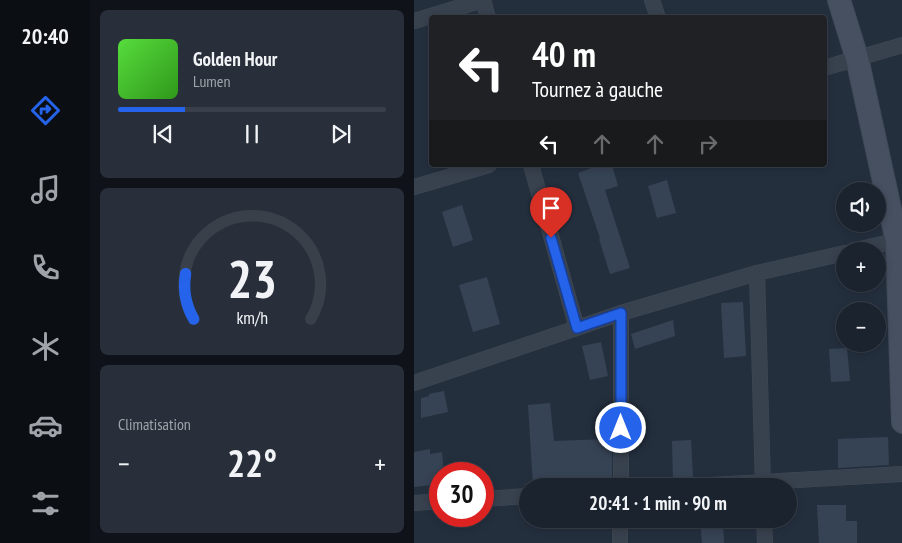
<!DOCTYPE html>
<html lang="fr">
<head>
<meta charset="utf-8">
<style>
	body { margin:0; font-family:"PT Sans Narrow",sans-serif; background:#282f3a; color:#f1f3f6; height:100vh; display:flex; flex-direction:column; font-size:19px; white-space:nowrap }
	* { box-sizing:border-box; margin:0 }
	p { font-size:16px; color:#a0a4aa }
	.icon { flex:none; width:28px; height:28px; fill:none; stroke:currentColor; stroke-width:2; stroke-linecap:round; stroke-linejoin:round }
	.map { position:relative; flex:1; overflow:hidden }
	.sheet { display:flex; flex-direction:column; gap:10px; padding:10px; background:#0f1319; width:324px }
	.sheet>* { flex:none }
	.banner { position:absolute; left:15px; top:15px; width:398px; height:152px; border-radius:5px; box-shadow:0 2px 8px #0003,0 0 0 1px #39404a; background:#202124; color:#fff; overflow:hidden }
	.controls { position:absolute; left:422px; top:182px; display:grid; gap:10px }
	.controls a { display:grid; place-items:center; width:50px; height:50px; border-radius:50%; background:#1b232e; box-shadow:0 2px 8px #0003,0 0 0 1px #39404a; font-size:25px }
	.speed { position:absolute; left:15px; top:462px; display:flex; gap:10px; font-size:25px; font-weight:700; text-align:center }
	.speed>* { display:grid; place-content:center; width:65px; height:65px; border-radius:50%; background:#1b232e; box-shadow:0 2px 8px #0003,0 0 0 1px #39404a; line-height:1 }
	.speed .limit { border:8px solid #d22; background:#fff; color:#111 }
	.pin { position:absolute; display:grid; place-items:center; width:42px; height:42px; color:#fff; margin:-51px -21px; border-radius:50% 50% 50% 0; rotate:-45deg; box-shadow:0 0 5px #0007 }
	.pin .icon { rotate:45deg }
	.me { position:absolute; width:55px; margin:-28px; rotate:0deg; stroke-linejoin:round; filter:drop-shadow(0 0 4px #0008) }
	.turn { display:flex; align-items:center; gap:18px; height:105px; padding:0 20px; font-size:22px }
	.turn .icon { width:65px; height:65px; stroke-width:2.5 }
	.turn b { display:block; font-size:35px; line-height:42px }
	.lanes { display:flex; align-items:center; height:48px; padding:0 20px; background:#0003; justify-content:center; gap:25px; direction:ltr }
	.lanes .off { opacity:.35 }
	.big { font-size:38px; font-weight:700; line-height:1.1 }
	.sheet .widget { flex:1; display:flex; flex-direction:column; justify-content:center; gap:8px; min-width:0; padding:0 18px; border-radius:8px; background:#282f3a }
	.sheet .dial { align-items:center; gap:0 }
	.dial svg { height:130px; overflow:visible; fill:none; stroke:#39404a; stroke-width:7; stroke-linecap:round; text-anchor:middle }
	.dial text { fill:#f1f3f6; stroke:none }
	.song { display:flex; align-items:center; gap:15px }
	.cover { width:60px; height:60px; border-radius:8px; background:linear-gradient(135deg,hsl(110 70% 55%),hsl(110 70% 35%)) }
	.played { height:5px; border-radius:2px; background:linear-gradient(90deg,#2563eb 25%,#39404a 25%) }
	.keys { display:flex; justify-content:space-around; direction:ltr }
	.heat { display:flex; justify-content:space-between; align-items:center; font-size:28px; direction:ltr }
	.trip { position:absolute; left:105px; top:478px; width:278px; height:50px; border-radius:25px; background:#1b232e; box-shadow:0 2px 8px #0003,0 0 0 1px #39404a; font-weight:700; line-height:50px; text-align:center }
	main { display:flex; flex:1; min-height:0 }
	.menu { display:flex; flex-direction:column; width:90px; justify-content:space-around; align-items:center; background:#0b0e12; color:#a0a4aa }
	.menu .icon { width:35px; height:35px }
	.menu .selected { color:#2563eb }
	.menu b { font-size:22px; color:#f1f3f6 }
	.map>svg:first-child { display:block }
</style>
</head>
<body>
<main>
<nav class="menu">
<b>20:40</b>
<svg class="icon selected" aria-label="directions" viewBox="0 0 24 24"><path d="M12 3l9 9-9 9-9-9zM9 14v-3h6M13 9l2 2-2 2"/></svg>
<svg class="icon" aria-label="music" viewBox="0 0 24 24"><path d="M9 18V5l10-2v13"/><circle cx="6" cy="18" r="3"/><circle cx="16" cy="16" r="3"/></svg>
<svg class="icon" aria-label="phone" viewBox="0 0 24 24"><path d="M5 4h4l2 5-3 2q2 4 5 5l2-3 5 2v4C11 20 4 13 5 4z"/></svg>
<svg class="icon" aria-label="climate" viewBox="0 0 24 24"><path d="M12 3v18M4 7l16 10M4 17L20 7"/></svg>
<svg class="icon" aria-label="car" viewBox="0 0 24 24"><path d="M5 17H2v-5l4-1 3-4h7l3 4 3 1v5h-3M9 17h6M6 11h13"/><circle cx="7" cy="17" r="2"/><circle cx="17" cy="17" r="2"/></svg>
<svg class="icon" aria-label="filters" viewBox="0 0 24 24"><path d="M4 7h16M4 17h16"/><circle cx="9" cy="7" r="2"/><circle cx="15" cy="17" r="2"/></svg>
</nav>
<section class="sheet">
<div class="widget">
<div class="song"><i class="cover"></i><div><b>Golden Hour</b><p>Lumen</p></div></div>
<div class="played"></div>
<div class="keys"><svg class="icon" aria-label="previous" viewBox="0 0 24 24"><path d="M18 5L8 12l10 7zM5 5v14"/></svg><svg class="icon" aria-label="pause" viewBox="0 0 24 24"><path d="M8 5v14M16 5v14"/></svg><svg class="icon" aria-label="next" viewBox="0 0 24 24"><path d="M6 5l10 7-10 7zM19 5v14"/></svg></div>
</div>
<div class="widget dial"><svg viewBox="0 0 100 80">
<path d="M14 69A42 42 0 1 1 86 69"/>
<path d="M14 69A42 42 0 0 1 9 41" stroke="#2563eb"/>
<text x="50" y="56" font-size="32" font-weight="700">23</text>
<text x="50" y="72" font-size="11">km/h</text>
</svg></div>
<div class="widget"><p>Climatisation</p>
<div class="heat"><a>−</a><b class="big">22°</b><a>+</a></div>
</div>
</section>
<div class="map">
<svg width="489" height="543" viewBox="0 0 489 543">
	<rect width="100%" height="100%" fill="#242f3e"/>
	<!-- building -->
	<g fill="#364354">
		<path d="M 185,165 L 198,165 L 204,186 L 191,190 L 216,268 L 196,274 L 185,239 L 186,238 L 164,173 Z"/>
		<path d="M 253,180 L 262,213 L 243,218 L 234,186 Z"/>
		<path d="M 48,205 L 59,240 L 39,247 L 28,212 Z"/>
		<path d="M 73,277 L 86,324 L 59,332 L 45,285 Z"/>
		<path d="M 329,302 L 332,356 L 310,358 L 307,303 Z"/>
		<path d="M 259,320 L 261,336 L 221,349 L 217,334 Z"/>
		<path d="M 187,342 L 194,376 L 176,380 L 168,346 Z"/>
		<path d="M 433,348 L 436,381 L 417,382 L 415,349 Z"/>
		<path d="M 30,391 L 34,412 L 7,418 L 7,398 L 15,396 L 15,394 Z"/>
		<path d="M 136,403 L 140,441 L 192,439 L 192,449 L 198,449 L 198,486 L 163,485 L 119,486 L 114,405 Z"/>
		<path d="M 474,437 L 475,465 L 424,468 L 424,439 Z"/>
		<path d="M 277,440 L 279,477 L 272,481 L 259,482 L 258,441 Z"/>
		<path d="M 16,449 L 16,454 L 28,452 L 30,474 L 26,474 L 26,484 L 0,487 L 0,452 Z"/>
		<path d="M 403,505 L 432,505 L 432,521 L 443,521 L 443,543 L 405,543 Z"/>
		<path d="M 286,519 L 309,519 L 310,543 L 288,543 Z"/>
	</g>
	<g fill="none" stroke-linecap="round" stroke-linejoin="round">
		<!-- minor casing -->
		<g stroke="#414a57" stroke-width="16">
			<g id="minor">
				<path d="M 69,0 L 74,18"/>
				<path d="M 238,0 L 244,18"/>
				<path d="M 0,21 L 69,0"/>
				<path d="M 410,68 L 489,45"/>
				<path d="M 117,165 L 163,328"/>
				<path d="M 0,187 L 75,165"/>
				<path d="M 438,251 L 489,239"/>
				<path d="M 343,273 L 349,486"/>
				<path d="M 0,383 L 207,313 L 343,273 L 431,253"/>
				<path d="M 207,486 L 207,313"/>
				<path d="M 280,486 L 489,474"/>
				<path d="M 69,499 L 114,496"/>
				<path d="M 0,503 L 26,501"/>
				<path d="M 350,519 L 351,543"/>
				<path d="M 206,543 L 206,519"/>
			</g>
		</g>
		<!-- secondary casing -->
		<g stroke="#414a57" stroke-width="24">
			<path id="secondary" d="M 425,0 L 443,58 L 483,241 L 489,422"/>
		</g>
		<!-- minor -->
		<use href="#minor" stroke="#38414e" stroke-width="15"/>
		<!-- secondary -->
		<use href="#secondary" stroke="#465061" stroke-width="22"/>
	</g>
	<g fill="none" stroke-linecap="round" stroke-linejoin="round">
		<!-- route casing -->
		<g stroke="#184099" stroke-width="12">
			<path id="route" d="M 137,238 L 163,328 L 207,313 L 207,428"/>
		</g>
		<!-- route -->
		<use href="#route" stroke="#2563eb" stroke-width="9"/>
	</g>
</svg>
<div class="controls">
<a><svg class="icon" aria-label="sound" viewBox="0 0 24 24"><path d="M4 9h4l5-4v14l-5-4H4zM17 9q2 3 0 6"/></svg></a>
<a>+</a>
<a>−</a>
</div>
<div class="speed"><div class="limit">30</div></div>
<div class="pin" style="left:137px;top:238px;background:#d93025"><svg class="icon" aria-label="arrive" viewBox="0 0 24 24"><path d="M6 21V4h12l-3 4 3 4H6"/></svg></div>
<svg class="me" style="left:207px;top:428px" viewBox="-20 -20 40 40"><circle r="17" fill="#2563eb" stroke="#fff" stroke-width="3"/><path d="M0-11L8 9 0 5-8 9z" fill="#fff"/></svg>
<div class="trip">20:41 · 1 min · 90 m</div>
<div class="banner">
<div class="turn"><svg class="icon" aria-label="left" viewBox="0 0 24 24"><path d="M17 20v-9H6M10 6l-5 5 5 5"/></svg><div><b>40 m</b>Tournez à gauche</div></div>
<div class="lanes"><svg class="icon" aria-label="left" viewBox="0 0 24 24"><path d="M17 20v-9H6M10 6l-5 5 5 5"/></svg><svg class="icon off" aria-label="ahead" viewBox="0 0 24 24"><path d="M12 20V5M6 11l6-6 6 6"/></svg><svg class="icon off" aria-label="ahead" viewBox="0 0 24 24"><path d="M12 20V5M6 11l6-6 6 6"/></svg><svg class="icon off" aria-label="right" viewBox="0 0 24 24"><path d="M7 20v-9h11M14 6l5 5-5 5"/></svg></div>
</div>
</div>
</main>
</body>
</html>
